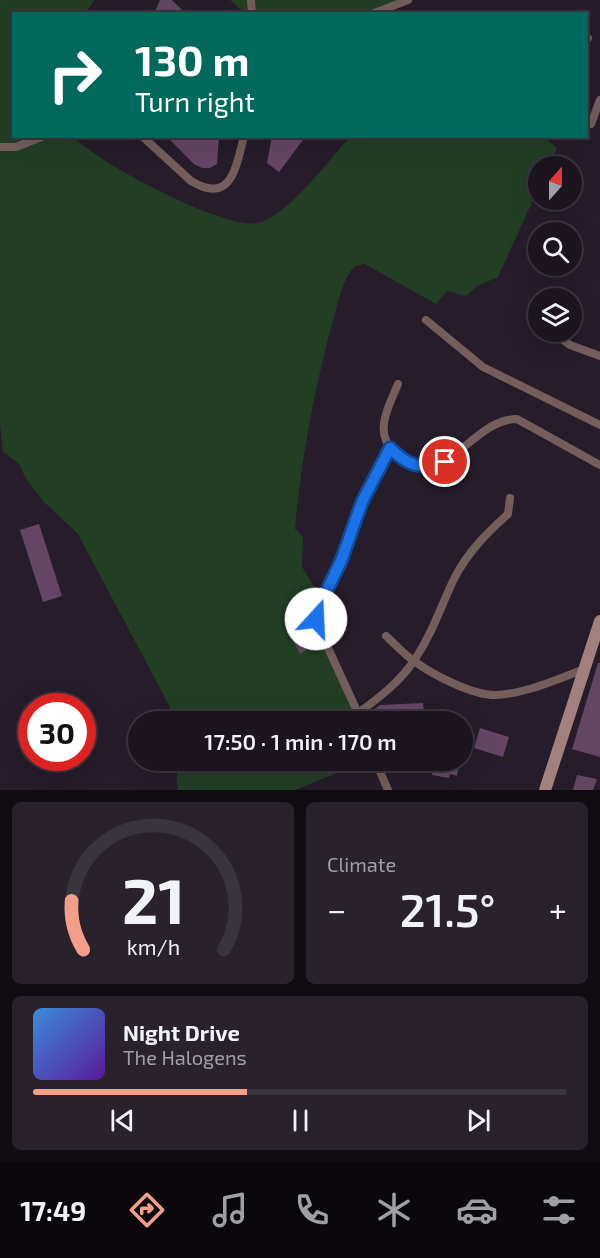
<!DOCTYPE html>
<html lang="en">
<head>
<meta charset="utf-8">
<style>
	body { margin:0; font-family:"Exo 2",sans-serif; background:#29222d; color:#f1f3f6; height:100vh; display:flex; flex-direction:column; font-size:22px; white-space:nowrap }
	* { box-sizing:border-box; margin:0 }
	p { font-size:20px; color:#a09fa5 }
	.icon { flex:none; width:33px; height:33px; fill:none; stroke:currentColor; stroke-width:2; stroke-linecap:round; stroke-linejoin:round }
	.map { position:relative; height:790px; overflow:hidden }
	.sheet { display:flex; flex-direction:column; gap:12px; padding:12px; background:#0f0c12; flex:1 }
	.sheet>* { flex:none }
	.top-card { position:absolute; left:12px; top:12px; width:576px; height:126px; border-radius:0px; box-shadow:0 6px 24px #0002,0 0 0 2px #3a343e; background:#00695c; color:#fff; overflow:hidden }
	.needle { width:39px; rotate:21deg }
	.tools { position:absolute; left:528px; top:156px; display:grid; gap:12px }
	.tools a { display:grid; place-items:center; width:54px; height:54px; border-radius:50%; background:#1c1520; box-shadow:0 6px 24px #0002,0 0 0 2px #3a343e; font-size:30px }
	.speed { position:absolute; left:18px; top:693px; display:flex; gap:12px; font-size:30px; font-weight:700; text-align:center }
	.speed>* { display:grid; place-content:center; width:78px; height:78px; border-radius:50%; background:#1c1520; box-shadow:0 6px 24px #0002,0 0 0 2px #3a343e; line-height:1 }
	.speed .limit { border:9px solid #d22; background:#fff; color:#111 }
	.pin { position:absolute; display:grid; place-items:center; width:51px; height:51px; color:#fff; margin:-26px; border:3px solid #fff; border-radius:50%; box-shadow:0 2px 6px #0007 }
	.me { position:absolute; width:66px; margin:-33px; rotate:20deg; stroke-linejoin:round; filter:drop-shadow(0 0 4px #0008) }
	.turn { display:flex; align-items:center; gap:21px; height:126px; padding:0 24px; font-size:27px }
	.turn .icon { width:78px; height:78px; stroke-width:2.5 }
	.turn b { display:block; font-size:42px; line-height:51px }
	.big { font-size:45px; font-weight:600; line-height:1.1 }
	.sheet .tile { flex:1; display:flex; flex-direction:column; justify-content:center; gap:9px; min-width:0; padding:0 21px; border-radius:9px; background:#29222d }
	.sheet .dial { align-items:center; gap:0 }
	.dial svg { height:156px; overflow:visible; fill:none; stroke:#3a343e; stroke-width:7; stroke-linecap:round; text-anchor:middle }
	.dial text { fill:#f1f3f6; stroke:none }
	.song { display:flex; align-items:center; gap:18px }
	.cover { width:72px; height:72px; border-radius:9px; background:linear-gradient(135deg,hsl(210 70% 55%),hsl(270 70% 35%)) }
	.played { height:6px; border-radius:3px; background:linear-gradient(90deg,#f49e89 40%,#3a343e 40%) }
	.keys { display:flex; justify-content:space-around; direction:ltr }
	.heat { display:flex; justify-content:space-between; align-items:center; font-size:33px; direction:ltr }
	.sheet .tiles { flex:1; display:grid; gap:12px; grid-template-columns:1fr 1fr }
	.tile:last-child { grid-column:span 2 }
	.trip { position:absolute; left:128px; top:711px; width:345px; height:60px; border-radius:30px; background:#1c1520; box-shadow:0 6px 24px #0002,0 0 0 2px #3a343e; font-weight:600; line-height:60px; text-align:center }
	.dock { display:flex; height:96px; justify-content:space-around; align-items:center; background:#0b080d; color:#a09fa5 }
	.dock .icon { width:42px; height:42px }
	.dock .selected { color:#f49e89 }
	.dock b { font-size:27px; color:#f1f3f6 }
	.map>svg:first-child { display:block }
</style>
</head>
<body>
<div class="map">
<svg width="600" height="790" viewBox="0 0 600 790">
	<rect width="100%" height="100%" fill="#261c2a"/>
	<!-- green -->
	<g fill="#223f24">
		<path d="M 0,0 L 94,0 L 86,13 L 14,14 L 14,136 L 74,137 L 78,141 C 90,150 102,160 115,167 C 142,183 235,233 262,222 C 292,210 328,161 350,137 L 545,137 L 557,148 L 549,166 L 538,166 L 538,189 L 498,277 L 477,286 L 466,296 L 447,291 L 436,304 L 365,264 C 359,264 353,266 350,272 C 340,287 337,308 332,324 C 314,391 301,460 295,529 L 303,537 L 302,567 L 323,600 L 317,614 L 362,721 L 172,721 L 170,707 L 78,534 L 43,501 L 25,477 L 19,464 L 3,452 L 0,423 Z"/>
		<path d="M 230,0 L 408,0 L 381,11 L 389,14 L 244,13 Z"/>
		<path d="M 176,761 L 176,760 L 366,761 L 295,790 L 178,790 Z"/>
	</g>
	<!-- building -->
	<g fill="#644664">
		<path d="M 160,0 L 172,0 L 186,14 L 154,14 Z"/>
		<path d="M 166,136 L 219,136 L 217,164 L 210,168 L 202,168 L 194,164 Z"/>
		<path d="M 272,136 L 306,136 L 279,172 L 267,163 Z"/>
		<path d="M 39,524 L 62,596 L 43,602 L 20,530 Z"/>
		<path d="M 295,620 L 310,648 L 300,654 L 285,626 Z"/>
		<path d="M 598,663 L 600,663 L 600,757 L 572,749 Z"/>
		<path d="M 423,703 L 425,722 L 369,722 L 368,714 L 380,705 Z"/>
		<path d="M 480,728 L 509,737 L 503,757 L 474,748 Z"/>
		<path d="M 434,760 L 460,760 L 457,776 L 450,774 L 449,778 L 432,775 Z"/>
		<path d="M 577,775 L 597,779 L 593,790 L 573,790 Z"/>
	</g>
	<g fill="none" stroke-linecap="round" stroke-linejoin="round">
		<!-- street -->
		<g stroke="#735e5c" stroke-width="8">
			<path d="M 251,0 L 252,14"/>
			<path d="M 372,14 L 408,0"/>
			<path d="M 586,41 L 588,38"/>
			<path d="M 586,125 L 591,124 L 600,100"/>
			<path d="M 142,136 L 191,181 C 231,205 236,168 244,136"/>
			<path d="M 0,147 L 16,147 L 44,136"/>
			<path d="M 426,320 L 483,367 L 600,425"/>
			<path d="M 558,336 L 570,345 L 600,356"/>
			<path d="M 398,384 C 389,406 373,432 394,452 C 444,499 469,419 517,419 L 600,465"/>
			<path d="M 386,636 C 395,644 404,654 414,661 C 433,675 472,695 495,695 C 526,694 557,679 585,669"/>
			<path d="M 358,713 C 379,698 401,681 415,659 C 433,633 441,605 455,577 C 468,552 487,533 508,514 L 510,498"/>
			<path d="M 362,722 L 323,637 L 316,619 L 318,609 L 341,561 L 362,502 L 390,448"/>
			<path d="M 375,760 L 388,790"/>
		</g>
		<!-- secondary -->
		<path stroke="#a2807d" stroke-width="12" d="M 545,790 L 600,621"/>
	</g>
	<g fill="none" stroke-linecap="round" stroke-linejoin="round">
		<!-- route casing -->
		<g stroke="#114b97" stroke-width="15">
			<path id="route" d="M 316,619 L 318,609 L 341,561 L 362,502 L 390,448 C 410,467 418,469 445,462"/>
		</g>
		<!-- route -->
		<use href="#route" stroke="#1a73e8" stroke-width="10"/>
	</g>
</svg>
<div class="tools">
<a><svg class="needle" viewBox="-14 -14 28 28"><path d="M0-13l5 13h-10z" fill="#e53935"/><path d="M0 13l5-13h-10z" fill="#a09fa5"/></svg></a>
<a><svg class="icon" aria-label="search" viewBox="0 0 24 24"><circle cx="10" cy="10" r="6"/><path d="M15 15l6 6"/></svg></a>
<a><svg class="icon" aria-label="layers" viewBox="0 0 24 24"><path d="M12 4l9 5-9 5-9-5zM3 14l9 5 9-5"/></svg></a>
</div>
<div class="speed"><div class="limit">30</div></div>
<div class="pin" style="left:445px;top:462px;background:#d93025"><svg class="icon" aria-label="arrive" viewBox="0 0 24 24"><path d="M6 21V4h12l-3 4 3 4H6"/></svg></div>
<svg class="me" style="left:316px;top:619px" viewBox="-20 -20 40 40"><circle r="19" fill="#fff"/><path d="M0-13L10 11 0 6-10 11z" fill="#1a73e8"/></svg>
<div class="trip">17:50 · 1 min · 170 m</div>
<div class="top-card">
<div class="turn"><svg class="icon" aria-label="right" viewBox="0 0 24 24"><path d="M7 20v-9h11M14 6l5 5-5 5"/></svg><div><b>130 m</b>Turn right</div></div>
</div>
</div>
<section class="sheet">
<div class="tiles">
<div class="tile dial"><svg viewBox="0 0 100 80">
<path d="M14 69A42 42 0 1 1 86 69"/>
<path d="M14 69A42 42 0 0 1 8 44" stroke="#f49e89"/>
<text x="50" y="56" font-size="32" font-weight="700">21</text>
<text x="50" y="72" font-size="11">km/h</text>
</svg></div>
<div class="tile"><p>Climate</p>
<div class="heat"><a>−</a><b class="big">21.5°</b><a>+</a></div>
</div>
<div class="tile">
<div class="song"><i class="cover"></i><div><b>Night Drive</b><p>The Halogens</p></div></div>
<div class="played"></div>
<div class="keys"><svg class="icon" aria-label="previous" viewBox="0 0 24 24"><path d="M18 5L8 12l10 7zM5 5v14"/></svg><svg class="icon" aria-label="pause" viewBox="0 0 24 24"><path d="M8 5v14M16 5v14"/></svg><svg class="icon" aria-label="next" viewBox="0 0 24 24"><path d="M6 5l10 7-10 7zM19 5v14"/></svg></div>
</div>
</div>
</section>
<nav class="dock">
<b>17:49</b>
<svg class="icon selected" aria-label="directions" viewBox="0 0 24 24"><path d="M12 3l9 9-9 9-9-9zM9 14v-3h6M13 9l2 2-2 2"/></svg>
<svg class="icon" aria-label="music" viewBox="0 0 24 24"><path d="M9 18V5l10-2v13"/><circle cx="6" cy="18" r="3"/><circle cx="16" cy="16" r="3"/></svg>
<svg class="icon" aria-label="phone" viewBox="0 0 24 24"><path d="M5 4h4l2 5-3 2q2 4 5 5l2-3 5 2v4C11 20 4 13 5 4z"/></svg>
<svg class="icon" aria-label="climate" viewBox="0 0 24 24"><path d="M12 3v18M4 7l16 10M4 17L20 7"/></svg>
<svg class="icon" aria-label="car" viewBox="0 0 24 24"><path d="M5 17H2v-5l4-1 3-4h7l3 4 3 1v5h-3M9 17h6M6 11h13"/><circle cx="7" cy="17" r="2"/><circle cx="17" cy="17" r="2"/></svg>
<svg class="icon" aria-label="filters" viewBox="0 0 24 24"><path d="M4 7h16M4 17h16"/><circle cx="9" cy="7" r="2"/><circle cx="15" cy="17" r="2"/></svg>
</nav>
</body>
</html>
